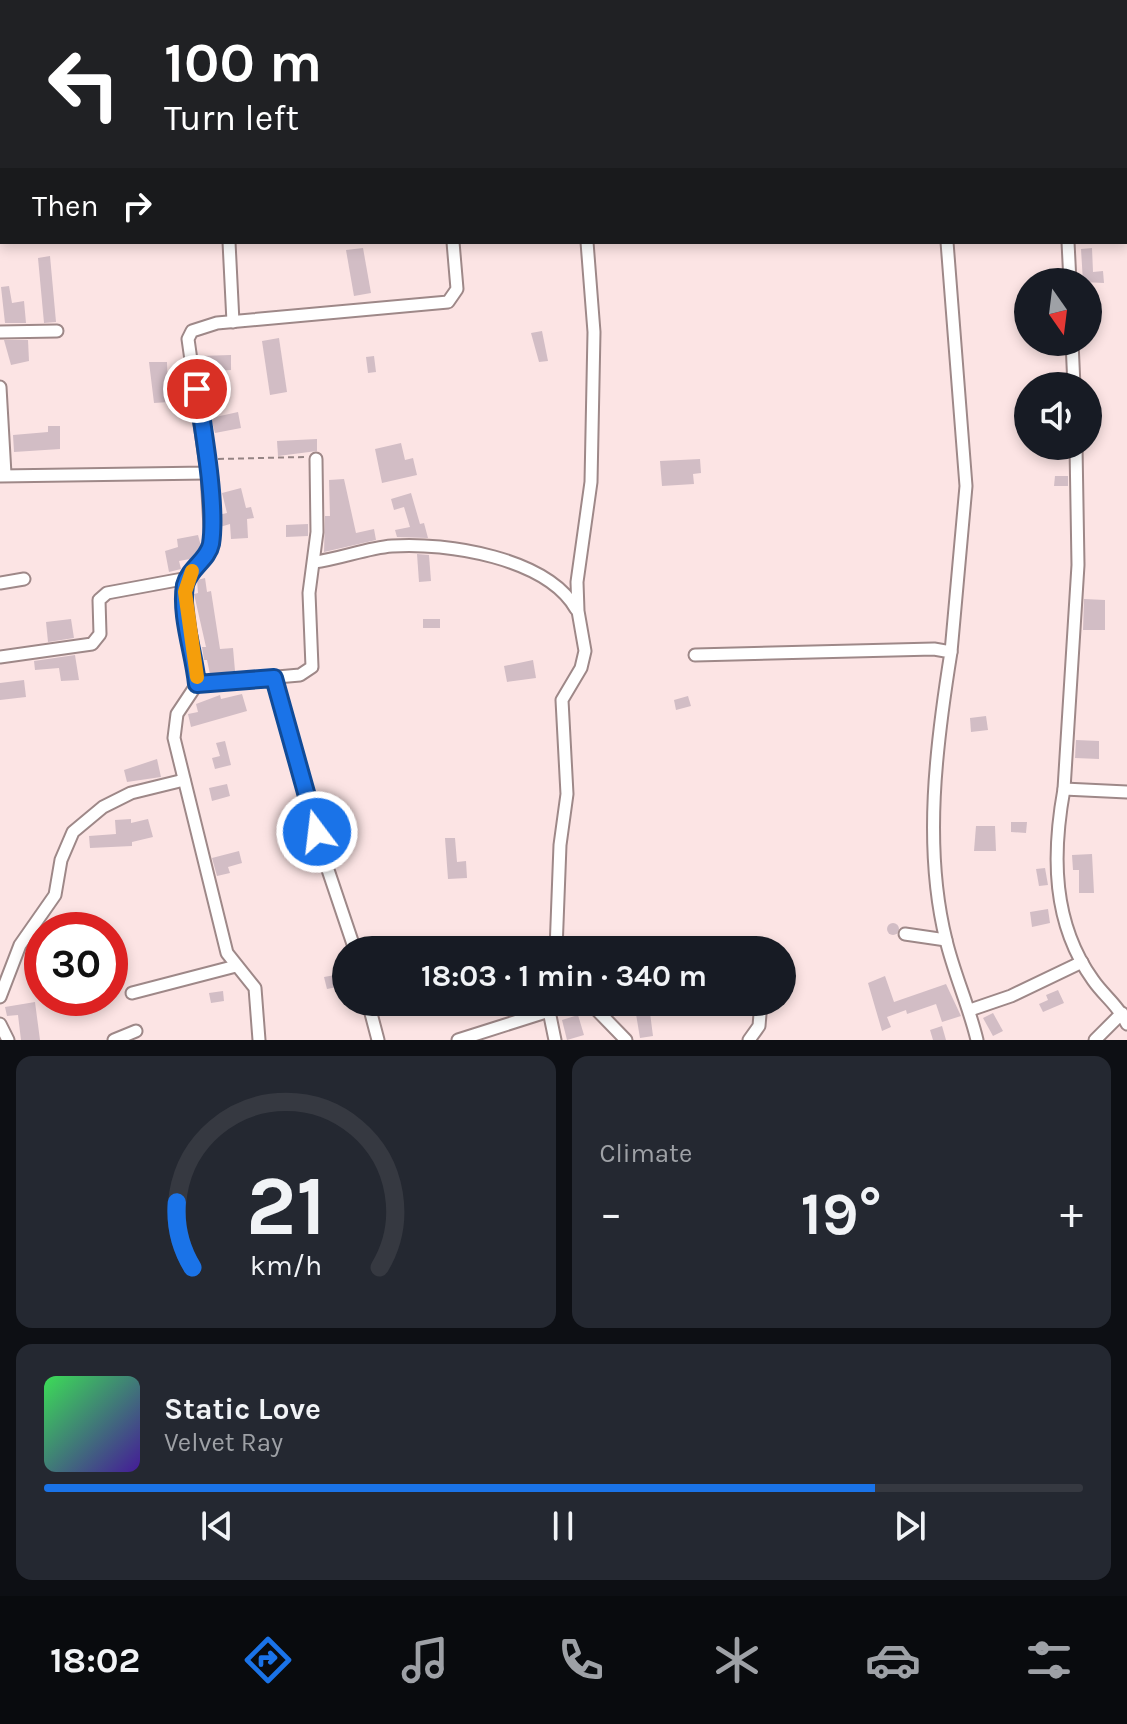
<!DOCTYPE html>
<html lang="en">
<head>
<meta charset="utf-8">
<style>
	body { margin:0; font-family:Karla,sans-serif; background:#242831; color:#f1f3f6; height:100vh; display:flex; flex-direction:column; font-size:30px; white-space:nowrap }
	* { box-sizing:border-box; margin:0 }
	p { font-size:26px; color:#9ea1a6 }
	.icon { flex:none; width:44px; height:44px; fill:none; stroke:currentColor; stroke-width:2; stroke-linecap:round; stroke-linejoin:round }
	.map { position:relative; height:1040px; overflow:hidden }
	.side { display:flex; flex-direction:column; gap:16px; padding:16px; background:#0d0f14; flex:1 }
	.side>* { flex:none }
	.top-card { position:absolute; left:0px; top:0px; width:1128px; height:244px; box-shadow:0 4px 12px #0003; background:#202124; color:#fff; overflow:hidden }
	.needle { width:52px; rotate:166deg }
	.fabs { position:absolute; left:1014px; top:268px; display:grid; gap:16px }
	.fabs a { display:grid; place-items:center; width:88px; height:88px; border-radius:50%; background:#171b24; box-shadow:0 4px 12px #0003; font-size:40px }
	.speed { position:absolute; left:24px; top:912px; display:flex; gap:16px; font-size:40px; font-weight:700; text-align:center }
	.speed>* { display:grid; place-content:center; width:104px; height:104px; border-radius:50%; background:#171b24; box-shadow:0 4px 12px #0003; line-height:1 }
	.speed .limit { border:12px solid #d22; background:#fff; color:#111 }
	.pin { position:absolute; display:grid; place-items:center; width:68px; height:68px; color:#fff; margin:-34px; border:4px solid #fff; border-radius:50%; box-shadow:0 2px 8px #0007 }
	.me { position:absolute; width:88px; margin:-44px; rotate:345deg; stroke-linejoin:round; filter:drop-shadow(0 0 6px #0008) }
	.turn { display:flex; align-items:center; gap:28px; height:168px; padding:0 32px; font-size:36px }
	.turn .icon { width:104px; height:104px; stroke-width:2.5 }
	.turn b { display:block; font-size:56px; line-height:68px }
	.then { display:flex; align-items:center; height:76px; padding:0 32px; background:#0003; gap:16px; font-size:30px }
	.big { font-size:60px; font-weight:700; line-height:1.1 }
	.side .tile { flex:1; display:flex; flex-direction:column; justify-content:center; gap:12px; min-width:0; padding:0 28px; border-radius:16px; background:#242831 }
	.side .dial { align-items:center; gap:0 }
	.dial svg { height:208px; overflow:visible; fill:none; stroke:#363941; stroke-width:7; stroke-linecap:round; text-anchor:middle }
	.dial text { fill:#f1f3f6; stroke:none }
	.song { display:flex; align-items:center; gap:24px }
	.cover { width:96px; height:96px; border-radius:12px; background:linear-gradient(135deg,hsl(130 70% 55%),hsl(260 70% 35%)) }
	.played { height:8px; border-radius:4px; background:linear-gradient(90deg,#1a73e8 80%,#363941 80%) }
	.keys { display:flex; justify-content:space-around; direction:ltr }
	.heat { display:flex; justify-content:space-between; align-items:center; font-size:44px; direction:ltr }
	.side .tiles { flex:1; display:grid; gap:16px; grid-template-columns:1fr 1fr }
	.tile:last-child { grid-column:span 2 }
	.trip { position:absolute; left:332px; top:936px; width:464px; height:80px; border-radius:40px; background:#171b24; box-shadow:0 4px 12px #0003; font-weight:700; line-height:80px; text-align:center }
	.dock { display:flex; height:128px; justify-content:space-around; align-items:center; background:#090b0e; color:#9ea1a6 }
	.dock .icon { width:56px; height:56px }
	.dock .on { color:#1a73e8 }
	.dock b { font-size:36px; color:#f1f3f6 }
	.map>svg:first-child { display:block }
</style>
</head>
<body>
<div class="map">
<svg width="1127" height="1040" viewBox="0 0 1127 1040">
	<rect width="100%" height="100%" fill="#fce4e4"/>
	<!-- water -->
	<path fill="#c17ec6" d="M 338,0 L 500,0 L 500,2 L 333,2 Z"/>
	<!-- building -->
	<g fill="#d2bdc5">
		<path d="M 363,248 L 371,293 L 354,296 L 346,250 Z"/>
		<path d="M 1092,248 L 1093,272 L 1103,271 L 1104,283 L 1083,282 L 1081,249 Z"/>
		<path d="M 50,256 L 56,322 L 44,323 L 38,258 Z"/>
		<path d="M 9,286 L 12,303 L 24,301 L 26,323 L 5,323 L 1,287 Z"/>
		<path d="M 542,331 L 548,361 L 539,362 L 531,333 Z"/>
		<path d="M 279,338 L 287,392 L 270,395 L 262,341 Z"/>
		<path d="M 4,340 L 28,340 L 29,361 L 11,365 Z"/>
		<path d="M 231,355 L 231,370 L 201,372 L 199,356 Z"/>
		<path d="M 374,356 L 376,372 L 368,373 L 366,357 Z"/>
		<path d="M 149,362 L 167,362 L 168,393 L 184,392 L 184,401 L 154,403 Z"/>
		<path d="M 238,412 L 241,428 L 215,433 L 211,418 Z"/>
		<path d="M 48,426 L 60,426 L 60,449 L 14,452 L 13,435 L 48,432 Z"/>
		<path d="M 317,439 L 317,451 L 278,456 L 277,441 Z"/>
		<path d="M 401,443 L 405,460 L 413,458 L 417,475 L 382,483 L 375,449 Z"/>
		<path d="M 700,459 L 701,473 L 693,474 L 694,484 L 662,486 L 660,461 Z"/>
		<path d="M 1055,476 L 1068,476 L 1068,486 L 1054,486 Z"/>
		<path d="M 344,479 L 356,533 L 374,529 L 376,540 L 324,552 L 325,516 L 330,516 L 329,480 Z"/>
		<path d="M 241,488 L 246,508 L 251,507 L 254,518 L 247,519 L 248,538 L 231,539 L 230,524 L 220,527 L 218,520 L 218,515 L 227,513 L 222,493 Z"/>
		<path d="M 411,493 L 420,524 L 424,523 L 428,538 L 397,537 L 395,530 L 410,527 L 404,507 L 394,510 L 391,499 Z"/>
		<path d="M 308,524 L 308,536 L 286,537 L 286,525 Z"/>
		<path d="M 198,535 L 201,546 L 190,559 L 179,561 L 181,569 L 169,572 L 165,551 L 178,547 L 177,539 Z"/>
		<path d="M 417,554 L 429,555 L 431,581 L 419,582 Z"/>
		<path d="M 205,578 L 207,592 L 211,591 L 220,649 L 233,648 L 235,671 L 210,674 L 207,660 L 204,660 L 202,647 L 206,647 L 194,594 L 198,593 L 197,580 Z"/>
		<path d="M 1084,599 L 1105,600 L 1105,630 L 1083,630 Z"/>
		<path d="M 71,619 L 74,638 L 48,642 L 46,622 Z"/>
		<rect x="423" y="619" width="17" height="9"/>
		<path d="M 75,655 L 79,680 L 61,681 L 59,668 L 35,670 L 34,661 Z"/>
		<path d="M 533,660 L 536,678 L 507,682 L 504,666 Z"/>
		<path d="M 24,680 L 26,697 L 0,700 L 0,683 Z"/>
		<path d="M 242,694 L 247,711 L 191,727 L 188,714 L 198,712 L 196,704 L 220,695 L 221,699 Z"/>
		<path d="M 688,696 L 691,706 L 676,710 L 674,700 Z"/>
		<path d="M 986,716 L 988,730 L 971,732 L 970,718 Z"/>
		<path d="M 1076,740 L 1099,741 L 1099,759 L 1075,758 Z"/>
		<path d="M 225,741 L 231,765 L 215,769 L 212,758 L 220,756 L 216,743 Z"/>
		<path d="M 157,759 L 161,777 L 127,782 L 124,770 Z"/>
		<path d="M 227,784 L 230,796 L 212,801 L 209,788 Z"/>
		<path d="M 131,819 L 131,823 L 148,819 L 153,837 L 132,842 L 132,846 L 90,848 L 89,836 L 116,834 L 115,820 Z"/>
		<path d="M 1011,822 L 1027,822 L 1026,833 L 1011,832 Z"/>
		<path d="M 976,826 L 995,826 L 996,851 L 974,851 Z"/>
		<path d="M 445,838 L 455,838 L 457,862 L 466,861 L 467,878 L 448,879 Z"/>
		<path d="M 239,851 L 242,863 L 228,867 L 230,873 L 217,876 L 212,858 Z"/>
		<path d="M 1092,854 L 1094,893 L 1079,893 L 1079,870 L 1073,870 L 1072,855 Z"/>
		<path d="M 1045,868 L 1048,885 L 1039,886 L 1036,869 Z"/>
		<path d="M 1048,909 L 1050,923 L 1032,927 L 1030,912 Z"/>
		<circle cx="893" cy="929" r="6"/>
		<path d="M 335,975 L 337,987 L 327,989 L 324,977 Z"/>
		<path d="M 885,976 L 894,1002 L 946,984 L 961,1016 L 942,1022 L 936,1004 L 907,1014 L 906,1010 L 887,1017 L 891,1027 L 882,1031 L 868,983 Z"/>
		<path d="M 1058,990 L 1064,1003 L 1043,1012 L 1039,1004 L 1048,1000 L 1046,995 Z"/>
		<path d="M 223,991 L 224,1001 L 211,1003 L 209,993 Z"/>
		<path d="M 35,1002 L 40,1040 L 21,1040 L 18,1015 L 7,1016 L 5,1007 Z"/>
		<path d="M 634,1002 L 654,1002 L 656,1012 L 650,1013 L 653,1036 L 640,1038 Z"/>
		<path d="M 993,1013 L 1003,1031 L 993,1036 L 983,1018 Z"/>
		<path d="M 578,1015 L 584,1035 L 567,1040 L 562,1020 Z"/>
		<path d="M 942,1026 L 946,1040 L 933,1040 L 930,1030 Z"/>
	</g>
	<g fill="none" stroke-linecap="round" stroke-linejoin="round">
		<!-- minor casing -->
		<g stroke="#9e8888" stroke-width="15">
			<g id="minor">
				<path d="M 570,0 L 571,2"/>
				<path d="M 945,0 L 945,2"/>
				<path d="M 1049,0 L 1049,2"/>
				<path d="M 226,2 L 226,0"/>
				<path d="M 289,2 L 296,0"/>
				<path d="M 0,171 L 2,171"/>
				<path d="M 229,242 L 233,322"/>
				<path d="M 947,242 L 966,486 L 951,652"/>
				<path d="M 1068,242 L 1070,282"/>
				<path d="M 0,332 L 57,331"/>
				<path d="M 1072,342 L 1074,386"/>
				<path d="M 0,387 L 5,474"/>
				<path d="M 1076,446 L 1078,565 L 1064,789 C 1052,855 1052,923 1093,980 C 1104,996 1119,1006 1127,1024"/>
				<path d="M 207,473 L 211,546 L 190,573 L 185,592 L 197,684 L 177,714 L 174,738 L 227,953 L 255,988 L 259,1040"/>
				<path d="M 0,476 L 207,473 L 188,339 L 192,331 L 217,323 L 448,302 L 457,289 L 453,242"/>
				<path d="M 314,562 C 340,559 366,548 392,546 C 447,542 547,558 576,609"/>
				<path d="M 0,583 L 24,579"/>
				<path d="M 695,655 L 934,649 L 951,652 C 936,745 923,848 946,940 C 954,974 969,1006 977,1040"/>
				<path d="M 0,657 L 92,644 L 100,634 L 99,600 L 107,593 L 188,578"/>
				<path d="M 274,678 L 324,858 L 355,950"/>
				<path d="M 197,684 L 300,675 L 312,667 L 309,593 L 317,532 L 316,459"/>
				<path d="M 1064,789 L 1127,792"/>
				<path d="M 905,934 L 946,940"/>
				<path d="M 556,950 L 560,845 L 567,794 L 562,700 L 581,668 L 585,651 L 578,611 L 577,582 L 591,482 L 594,332 L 587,242"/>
				<path d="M 132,993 L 236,966"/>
				<path d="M 0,997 L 20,945 L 55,895 L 61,860 L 73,832 L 103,807 L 131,793 L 184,780"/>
				<path d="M 368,1002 L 378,1040"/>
				<path d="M 589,1002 L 626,1040"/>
				<path d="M 970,1010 L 1011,996 L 1082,962"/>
				<path d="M 549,1011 L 555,1040"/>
				<path d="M 0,1024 L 8,1040"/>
				<path d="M 114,1040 L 136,1031"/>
				<path d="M 458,1040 L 549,1011 L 558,1002"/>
				<path d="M 749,1040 L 759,1026 L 761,1002"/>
				<path d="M 1095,1040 L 1122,1013"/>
			</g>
		</g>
		<!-- path -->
		<path stroke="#958484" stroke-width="2" stroke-dasharray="6 4" stroke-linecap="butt" d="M 218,459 L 304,457"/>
		<!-- minor -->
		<use href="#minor" stroke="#fff" stroke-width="11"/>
	</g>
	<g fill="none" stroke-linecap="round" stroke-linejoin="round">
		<!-- route casing -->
		<g stroke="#114b97" stroke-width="20">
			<path id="route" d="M 197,389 C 203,428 217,506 211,544 C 208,560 189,568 185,585 C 180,616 194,653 197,684 L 274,678 L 317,832"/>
		</g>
		<!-- route -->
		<use href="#route" stroke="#1a73e8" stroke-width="14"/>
		<!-- slow -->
		<path stroke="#f59e0b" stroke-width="14" d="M 192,571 L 185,592 L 197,677"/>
	</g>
</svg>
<div class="fabs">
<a><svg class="needle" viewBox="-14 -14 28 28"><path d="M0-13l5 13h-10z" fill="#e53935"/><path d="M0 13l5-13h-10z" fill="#9ea1a6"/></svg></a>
<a><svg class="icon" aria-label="sound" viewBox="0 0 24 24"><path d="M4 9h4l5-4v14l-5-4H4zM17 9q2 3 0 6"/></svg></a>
</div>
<div class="speed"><div class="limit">30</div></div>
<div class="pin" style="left:197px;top:389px;background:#d93025"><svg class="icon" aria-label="arrive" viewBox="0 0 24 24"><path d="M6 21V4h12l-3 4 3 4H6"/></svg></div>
<svg class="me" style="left:317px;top:832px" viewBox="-20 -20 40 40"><circle r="17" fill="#1a73e8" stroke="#fff" stroke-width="3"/><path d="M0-11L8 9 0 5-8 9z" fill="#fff"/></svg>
<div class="trip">18:03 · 1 min · 340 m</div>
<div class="top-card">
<div class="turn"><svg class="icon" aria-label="left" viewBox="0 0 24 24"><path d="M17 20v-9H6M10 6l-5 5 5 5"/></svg><div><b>100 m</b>Turn left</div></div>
<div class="then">Then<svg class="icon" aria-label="right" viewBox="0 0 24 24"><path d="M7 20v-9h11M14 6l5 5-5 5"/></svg></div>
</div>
</div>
<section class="side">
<div class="tiles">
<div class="tile dial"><svg viewBox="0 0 100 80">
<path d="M14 69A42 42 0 1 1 86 69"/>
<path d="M14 69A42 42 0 0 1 8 44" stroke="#1a73e8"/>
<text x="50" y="56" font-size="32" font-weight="700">21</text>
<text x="50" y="72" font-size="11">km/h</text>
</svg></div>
<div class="tile"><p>Climate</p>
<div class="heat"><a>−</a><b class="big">19°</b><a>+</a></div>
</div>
<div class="tile">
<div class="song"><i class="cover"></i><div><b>Static Love</b><p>Velvet Ray</p></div></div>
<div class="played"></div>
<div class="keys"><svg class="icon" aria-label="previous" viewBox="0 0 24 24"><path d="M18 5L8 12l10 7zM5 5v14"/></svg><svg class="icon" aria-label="pause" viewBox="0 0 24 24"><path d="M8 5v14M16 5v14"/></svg><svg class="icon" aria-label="next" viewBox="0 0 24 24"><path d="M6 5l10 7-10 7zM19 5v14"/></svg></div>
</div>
</div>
</section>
<nav class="dock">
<b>18:02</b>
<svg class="icon on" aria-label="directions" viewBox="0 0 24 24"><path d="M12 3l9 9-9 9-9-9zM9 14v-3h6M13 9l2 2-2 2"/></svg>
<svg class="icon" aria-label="music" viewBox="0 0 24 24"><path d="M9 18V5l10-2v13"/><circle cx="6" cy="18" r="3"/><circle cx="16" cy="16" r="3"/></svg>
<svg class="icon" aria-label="phone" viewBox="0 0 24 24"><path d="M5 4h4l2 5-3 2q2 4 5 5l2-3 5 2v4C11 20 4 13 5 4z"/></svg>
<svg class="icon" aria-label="climate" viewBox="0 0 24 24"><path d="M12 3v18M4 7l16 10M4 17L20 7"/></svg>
<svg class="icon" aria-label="car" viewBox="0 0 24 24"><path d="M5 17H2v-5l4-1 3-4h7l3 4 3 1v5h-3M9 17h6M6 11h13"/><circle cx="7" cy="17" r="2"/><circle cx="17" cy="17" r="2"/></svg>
<svg class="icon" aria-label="filters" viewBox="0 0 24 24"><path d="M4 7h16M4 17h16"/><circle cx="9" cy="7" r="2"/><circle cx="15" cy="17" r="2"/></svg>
</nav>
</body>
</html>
